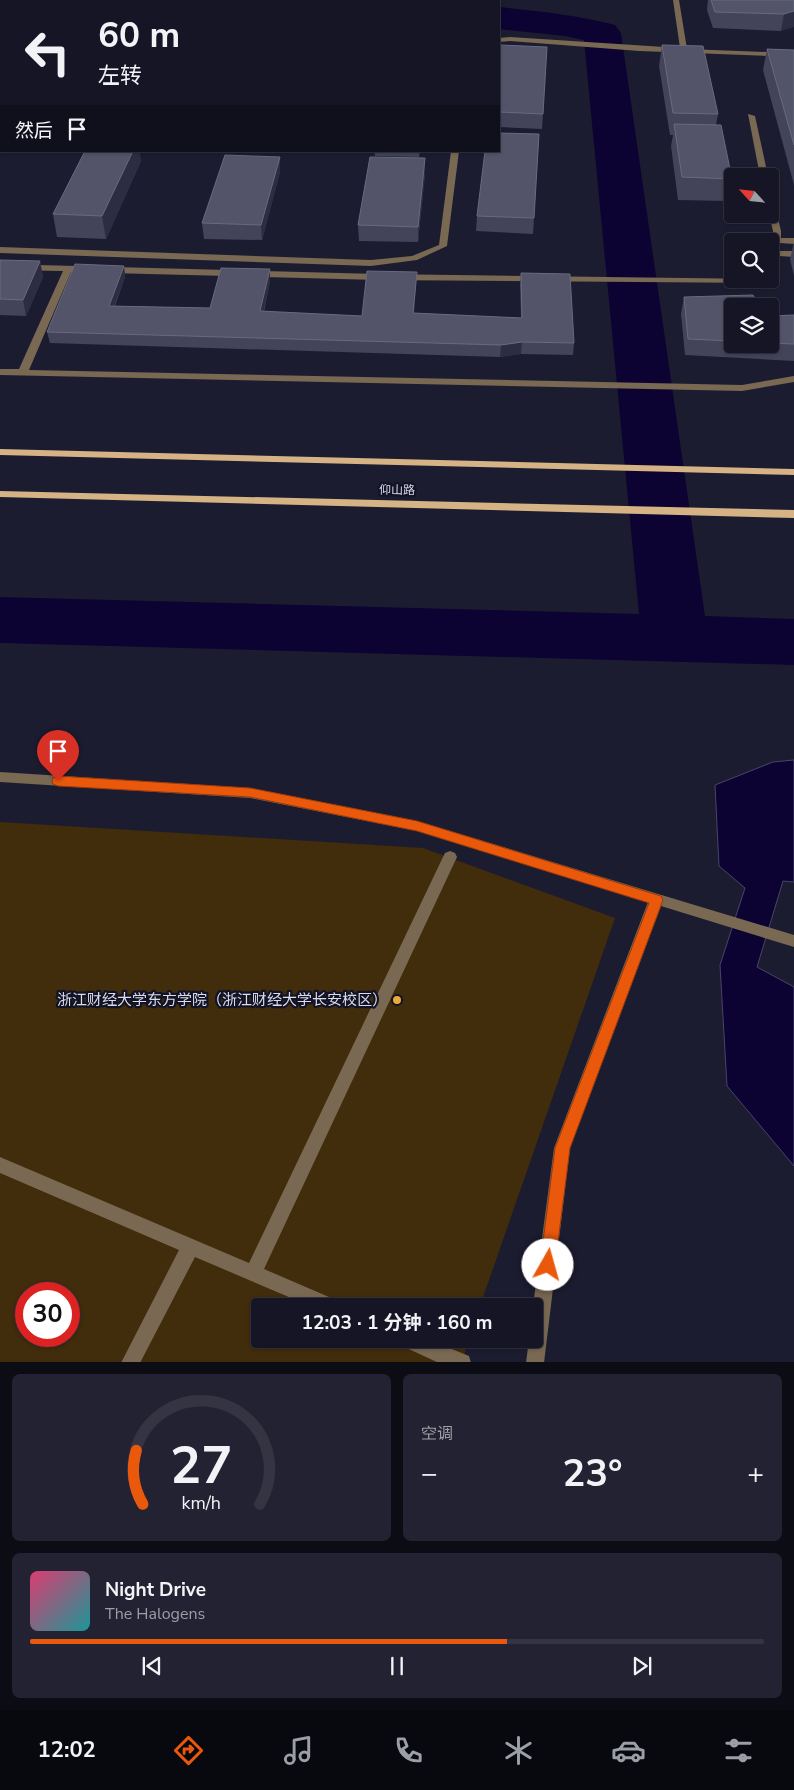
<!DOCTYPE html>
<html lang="zh">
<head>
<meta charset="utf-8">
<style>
	body { margin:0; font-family:"Nunito Sans","Noto Sans SC",sans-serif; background:#222232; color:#f1f3f6; height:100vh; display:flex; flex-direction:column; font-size:19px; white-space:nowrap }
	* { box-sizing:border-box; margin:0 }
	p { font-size:16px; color:#9d9fa7 }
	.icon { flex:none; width:28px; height:28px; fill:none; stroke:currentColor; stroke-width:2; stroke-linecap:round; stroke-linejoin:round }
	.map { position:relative; height:1362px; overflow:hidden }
	.details { display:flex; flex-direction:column; gap:12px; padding:12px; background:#0c0c14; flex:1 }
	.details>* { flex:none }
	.banner { position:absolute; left:0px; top:0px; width:500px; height:152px; box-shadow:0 1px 4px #0004,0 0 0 1px #343442; background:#151525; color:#f1f3f6; overflow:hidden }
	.needle { width:32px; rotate:297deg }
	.tools { position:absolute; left:724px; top:168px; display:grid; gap:10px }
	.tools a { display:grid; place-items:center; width:55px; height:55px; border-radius:5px; background:#151525; box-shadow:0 1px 4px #0004,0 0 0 1px #343442; font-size:25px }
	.speed { position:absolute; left:15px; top:1282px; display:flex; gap:10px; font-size:25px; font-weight:700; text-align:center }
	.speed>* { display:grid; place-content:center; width:65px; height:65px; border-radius:50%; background:#151525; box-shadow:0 1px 4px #0004,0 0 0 1px #343442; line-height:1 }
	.speed .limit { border:8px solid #d22; background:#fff; color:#111 }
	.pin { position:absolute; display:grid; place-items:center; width:42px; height:42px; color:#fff; margin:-51px -21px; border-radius:50% 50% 50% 0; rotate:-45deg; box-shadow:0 0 5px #0007 }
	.pin .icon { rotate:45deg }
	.me { position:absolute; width:55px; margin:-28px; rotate:7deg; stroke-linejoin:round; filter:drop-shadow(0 0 4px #0008) }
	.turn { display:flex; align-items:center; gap:18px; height:105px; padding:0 15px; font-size:22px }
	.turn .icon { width:65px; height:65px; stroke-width:2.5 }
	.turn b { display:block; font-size:35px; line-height:42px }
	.then { display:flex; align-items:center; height:48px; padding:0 15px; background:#0003; gap:10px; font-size:19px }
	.big { font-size:38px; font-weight:700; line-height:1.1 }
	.details .tile { flex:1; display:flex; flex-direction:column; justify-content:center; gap:8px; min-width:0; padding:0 18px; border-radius:8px; background:#222232 }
	.details .dial { align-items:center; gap:0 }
	.dial svg { height:130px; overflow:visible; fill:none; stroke:#343442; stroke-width:7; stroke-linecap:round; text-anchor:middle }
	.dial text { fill:#f1f3f6; stroke:none }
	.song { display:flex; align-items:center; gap:15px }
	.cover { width:60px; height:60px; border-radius:8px; background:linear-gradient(135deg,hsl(340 70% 55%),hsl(180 70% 35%)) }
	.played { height:5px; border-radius:2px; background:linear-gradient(90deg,#ea580c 65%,#343442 65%) }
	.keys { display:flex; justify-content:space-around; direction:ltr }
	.heat { display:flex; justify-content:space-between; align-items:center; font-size:28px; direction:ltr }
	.details .tiles { flex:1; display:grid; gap:12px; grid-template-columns:1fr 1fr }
	.tile:last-child { grid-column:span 2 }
	.trip { position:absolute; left:251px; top:1298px; width:292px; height:50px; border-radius:5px; background:#151525; box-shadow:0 1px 4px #0004,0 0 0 1px #343442; font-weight:700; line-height:50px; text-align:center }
	.menu { display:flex; height:80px; justify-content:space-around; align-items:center; background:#08080f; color:#9d9fa7 }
	.menu .icon { width:35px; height:35px }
	.menu .on { color:#ea580c }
	.menu b { font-size:22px; color:#f1f3f6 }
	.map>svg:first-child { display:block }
</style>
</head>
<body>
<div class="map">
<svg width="794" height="1363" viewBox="0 0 794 1363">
	<rect width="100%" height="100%" fill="#1c1c31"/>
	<!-- green -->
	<path fill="#412c0b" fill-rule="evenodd" d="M 0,822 L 423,848 L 615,918 L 480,1306 L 260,1306 L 260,1339 L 469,1339 L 462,1362 L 0,1362 ZM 26,1294 L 69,1294 L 69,1336 L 26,1336 Z"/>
	<!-- water -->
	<path fill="#0c0332" stroke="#4a446a" d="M 794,760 L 794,882 L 783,881 L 757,967 L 794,987 L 794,1166 L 727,1086 L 720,965 L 745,888 L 719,866 L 715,785 L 773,762 Z"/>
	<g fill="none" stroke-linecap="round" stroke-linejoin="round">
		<!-- river -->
		<g fill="#0c0332" fill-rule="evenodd">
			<path d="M 300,0 L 349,0 L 349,1 L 301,1 Z"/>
			<path d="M 499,7 C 538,11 577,15 615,25 L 621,33 L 705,616 L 794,619 L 794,665 L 0,643 L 0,597 L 639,614 L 584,40 L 565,36 L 499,29 Z"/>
		</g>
		<!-- minor -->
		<g fill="#796852" fill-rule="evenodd">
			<path d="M 673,0 L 679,0 L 687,49 L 794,53 L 794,57 L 639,51 L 510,41 L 499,42 L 499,38 L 510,37 L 680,48 Z"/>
			<path d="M 748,114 L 755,116 L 768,176 L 760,176 Z"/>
			<path d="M 451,151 L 459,151 L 447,246 L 417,260 L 371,266 L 0,253 L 0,247 L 371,260 L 412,256 L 439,245 Z"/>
			<path d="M 770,198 L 774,201 L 781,231 L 781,238 L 794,238 L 794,244 L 780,243 L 779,251 L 794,251 L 794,257 L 779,256 L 777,280 L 772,283 L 378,280 L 71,272 L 29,370 L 742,385 L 794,376 L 794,382 L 742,391 L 0,375 L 0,369 L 19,369 L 63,271 L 0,270 L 0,264 L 378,274 L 770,279 L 773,231 L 769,214 Z"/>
			<path d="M 0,772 L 250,788 L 417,821 L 794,935 L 794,947 L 661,906 L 570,1148 L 544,1363 L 526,1363 L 529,1339 L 535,1339 L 535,1306 L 533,1306 L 554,1148 L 648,902 L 417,831 L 250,798 L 0,782 Z"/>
			<path d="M 450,851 L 455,853 L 457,857 L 264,1269 L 336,1300 L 339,1306 L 310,1306 L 195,1257 L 140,1363 L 121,1363 L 179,1250 L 0,1173 L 0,1157 L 249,1263 L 443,857 L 445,853 Z"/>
			<path d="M 397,1339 L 427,1339 L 469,1356 L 471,1363 L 439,1363 L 400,1345 Z"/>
		</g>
		<!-- major -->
		<g fill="#d6b384" fill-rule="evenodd">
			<path d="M 0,449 L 794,469 L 794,475 L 0,455 Z"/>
			<path d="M 0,491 L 794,510 L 794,518 L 0,497 Z"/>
		</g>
	</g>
	<!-- wall -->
	<g fill="#434459">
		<path d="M 708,0 L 794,0 L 781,31 L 713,28 L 707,10 Z"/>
		<path d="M 1,29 L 1,54 L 0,48 L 0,30 Z"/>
		<path d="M 662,45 L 718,114 L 716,125 L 732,179 L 727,201 L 678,200 L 671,146 L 673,135 L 670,135 L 659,66 Z"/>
		<path d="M 547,47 L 542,129 L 499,127 L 499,54 Z"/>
		<path d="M 767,49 L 794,50 L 794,185 L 763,70 Z"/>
		<rect x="0" y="68" width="1" height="41"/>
		<path d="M 539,134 L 533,234 L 476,231 L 477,216 Z"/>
		<path d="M 374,151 L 420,151 L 419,157 L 375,156 Z"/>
		<path d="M 280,157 L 280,172 L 262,240 L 204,239 L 202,223 Z"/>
		<path d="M 141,161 L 106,239 L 57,237 L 53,214 Z"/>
		<path d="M 425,174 L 418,242 L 359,241 L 358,225 Z"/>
		<path d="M 794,242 L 794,276 L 790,259 Z"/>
		<path d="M 0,260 L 40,261 L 43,277 L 26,316 L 0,315 Z"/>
		<path d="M 124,266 L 125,277 L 115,306 L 210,308 L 270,281 L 264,312 L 362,316 L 416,284 L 414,313 L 521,318 L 520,285 L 521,273 L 574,343 L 573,355 L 521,354 L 500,357 L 50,343 L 47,332 Z"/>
		<path d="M 684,297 L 732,306 L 732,344 L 770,344 L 770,316 L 794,315 L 794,361 L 685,355 L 681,314 Z"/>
	</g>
	<!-- shaded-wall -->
	<g fill="#2c2d42">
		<path d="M 65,0 L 80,0 L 79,1 L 64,1 Z"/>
		<path d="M 794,11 L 794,27 L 781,31 L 784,14 Z"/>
		<path d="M 133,151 L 140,151 L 141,161 L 106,239 L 102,216 Z"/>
		<path d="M 280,157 L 280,172 L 262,240 L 261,225 Z"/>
		<path d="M 425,158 L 425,174 L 418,242 L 418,227 Z"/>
		<path d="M 40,261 L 43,277 L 26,316 L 23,300 Z"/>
		<path d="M 124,266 L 125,277 L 110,317 L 109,306 Z"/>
		<path d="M 270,269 L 270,281 L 261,323 L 260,311 Z"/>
		<path d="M 417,272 L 416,284 L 413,325 L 413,313 Z"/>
		<path d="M 522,342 L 521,354 L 500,357 L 501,345 Z"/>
	</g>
	<!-- building -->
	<g fill="#535469" stroke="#686a7d">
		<path d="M 21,0 L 65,0 L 64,1 L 20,1 Z"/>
		<path d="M 167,0 L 211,0 L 210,1 L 167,1 Z"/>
		<path d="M 711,0 L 794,0 L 794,11 L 784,14 L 715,12 Z"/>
		<path d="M 500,45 L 547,47 L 543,114 L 499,112 L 499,54 Z"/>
		<path d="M 662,45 L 703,46 L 718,114 L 673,113 Z"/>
		<path d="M 767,49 L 794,50 L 794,145 Z"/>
		<rect x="0" y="68" width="1" height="31"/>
		<path d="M 674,124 L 721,125 L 732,179 L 682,177 Z"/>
		<path d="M 499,133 L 539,134 L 534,218 L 477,216 L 485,151 L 499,151 Z"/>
		<path d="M 85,151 L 133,151 L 102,216 L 53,214 Z"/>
		<path d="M 225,155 L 280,157 L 261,225 L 202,223 Z"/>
		<path d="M 370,157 L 425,158 L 418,227 L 358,225 Z"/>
		<path d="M 0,260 L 40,261 L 23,300 L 0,299 Z"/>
		<path d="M 75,264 L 124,266 L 109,306 L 210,308 L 221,268 L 270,269 L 260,311 L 362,316 L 367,271 L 417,272 L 413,313 L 522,318 L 521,273 L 570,274 L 574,343 L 522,342 L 501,345 L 47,332 Z"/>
		<path d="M 753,295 L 759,306 L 732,306 L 732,341 L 688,339 L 684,297 Z"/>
		<path d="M 794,315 L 794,344 L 770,343 L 770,316 Z"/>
	</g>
	<!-- route -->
	<path fill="#ea580c" stroke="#983908" d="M 58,776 L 250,788 L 417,821 L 661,896 L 663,900 L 570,1148 L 555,1265 L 553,1271 L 548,1273 L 542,1271 L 540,1265 L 555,1148 L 649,903 L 417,831 L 250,797 L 58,786 L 53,784 L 52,781 L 53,778 Z"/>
	<!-- markers -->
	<circle fill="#eca93b" stroke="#131326" stroke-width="2" cx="397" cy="1000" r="5"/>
	<g text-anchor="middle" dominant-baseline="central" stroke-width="4.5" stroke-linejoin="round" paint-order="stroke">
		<!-- street labels -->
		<g font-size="12" fill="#dcddec" stroke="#131326">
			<text transform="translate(397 490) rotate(1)">仰山路</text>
		</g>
		<!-- near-poi labels -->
		<g font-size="15" fill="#dcddec" stroke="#131326" text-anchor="end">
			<text x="387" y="1000">浙江财经大学东方学院（浙江财经大学长安校区）</text>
		</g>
	</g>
</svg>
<div class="tools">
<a><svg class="needle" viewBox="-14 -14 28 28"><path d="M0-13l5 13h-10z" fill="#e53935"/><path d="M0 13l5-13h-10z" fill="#9d9fa7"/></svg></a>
<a><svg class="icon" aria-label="search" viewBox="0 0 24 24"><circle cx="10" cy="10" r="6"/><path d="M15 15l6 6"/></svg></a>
<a><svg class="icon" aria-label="layers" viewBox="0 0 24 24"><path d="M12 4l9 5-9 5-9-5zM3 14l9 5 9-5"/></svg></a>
</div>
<div class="speed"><div class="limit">30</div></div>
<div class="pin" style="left:58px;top:781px;background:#d93025"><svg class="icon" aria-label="arrive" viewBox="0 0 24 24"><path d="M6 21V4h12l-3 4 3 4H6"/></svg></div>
<svg class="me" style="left:548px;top:1265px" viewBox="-20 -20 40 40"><circle r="19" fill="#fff"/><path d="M0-13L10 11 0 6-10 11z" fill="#ea580c"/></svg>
<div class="trip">12:03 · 1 分钟 · 160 m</div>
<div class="banner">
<div class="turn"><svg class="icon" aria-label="left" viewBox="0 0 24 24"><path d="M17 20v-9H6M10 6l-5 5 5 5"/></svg><div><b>60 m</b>左转</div></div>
<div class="then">然后<svg class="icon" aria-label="arrive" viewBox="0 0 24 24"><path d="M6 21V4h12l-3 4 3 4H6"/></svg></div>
</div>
</div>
<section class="details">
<div class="tiles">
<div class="tile dial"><svg viewBox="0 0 100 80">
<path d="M14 69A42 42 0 1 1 86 69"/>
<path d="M14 69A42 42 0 0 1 10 36" stroke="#ea580c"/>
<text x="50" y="56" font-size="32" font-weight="700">27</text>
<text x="50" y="72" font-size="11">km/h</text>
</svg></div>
<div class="tile"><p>空调</p>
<div class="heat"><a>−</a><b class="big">23°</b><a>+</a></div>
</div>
<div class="tile">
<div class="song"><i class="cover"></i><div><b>Night Drive</b><p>The Halogens</p></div></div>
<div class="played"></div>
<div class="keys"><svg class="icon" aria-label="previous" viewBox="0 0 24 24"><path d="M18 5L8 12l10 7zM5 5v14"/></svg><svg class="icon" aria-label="pause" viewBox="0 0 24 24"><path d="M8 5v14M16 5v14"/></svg><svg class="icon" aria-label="next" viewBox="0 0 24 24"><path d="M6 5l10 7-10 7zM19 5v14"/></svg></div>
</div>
</div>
</section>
<nav class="menu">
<b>12:02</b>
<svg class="icon on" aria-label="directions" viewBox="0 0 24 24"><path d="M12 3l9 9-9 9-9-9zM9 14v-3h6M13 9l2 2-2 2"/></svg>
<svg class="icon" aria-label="music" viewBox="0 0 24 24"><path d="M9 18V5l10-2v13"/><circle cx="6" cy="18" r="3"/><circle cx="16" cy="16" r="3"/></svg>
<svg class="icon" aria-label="phone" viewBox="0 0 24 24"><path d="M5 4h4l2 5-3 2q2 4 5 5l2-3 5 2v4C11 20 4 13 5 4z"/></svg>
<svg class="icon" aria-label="climate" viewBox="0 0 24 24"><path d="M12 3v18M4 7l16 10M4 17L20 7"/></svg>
<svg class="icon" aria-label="car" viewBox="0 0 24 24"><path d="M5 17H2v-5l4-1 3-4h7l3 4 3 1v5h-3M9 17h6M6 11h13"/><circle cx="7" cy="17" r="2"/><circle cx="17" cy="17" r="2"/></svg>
<svg class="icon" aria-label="filters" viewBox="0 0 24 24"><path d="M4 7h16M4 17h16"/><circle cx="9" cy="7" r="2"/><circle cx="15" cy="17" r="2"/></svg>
</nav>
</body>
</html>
